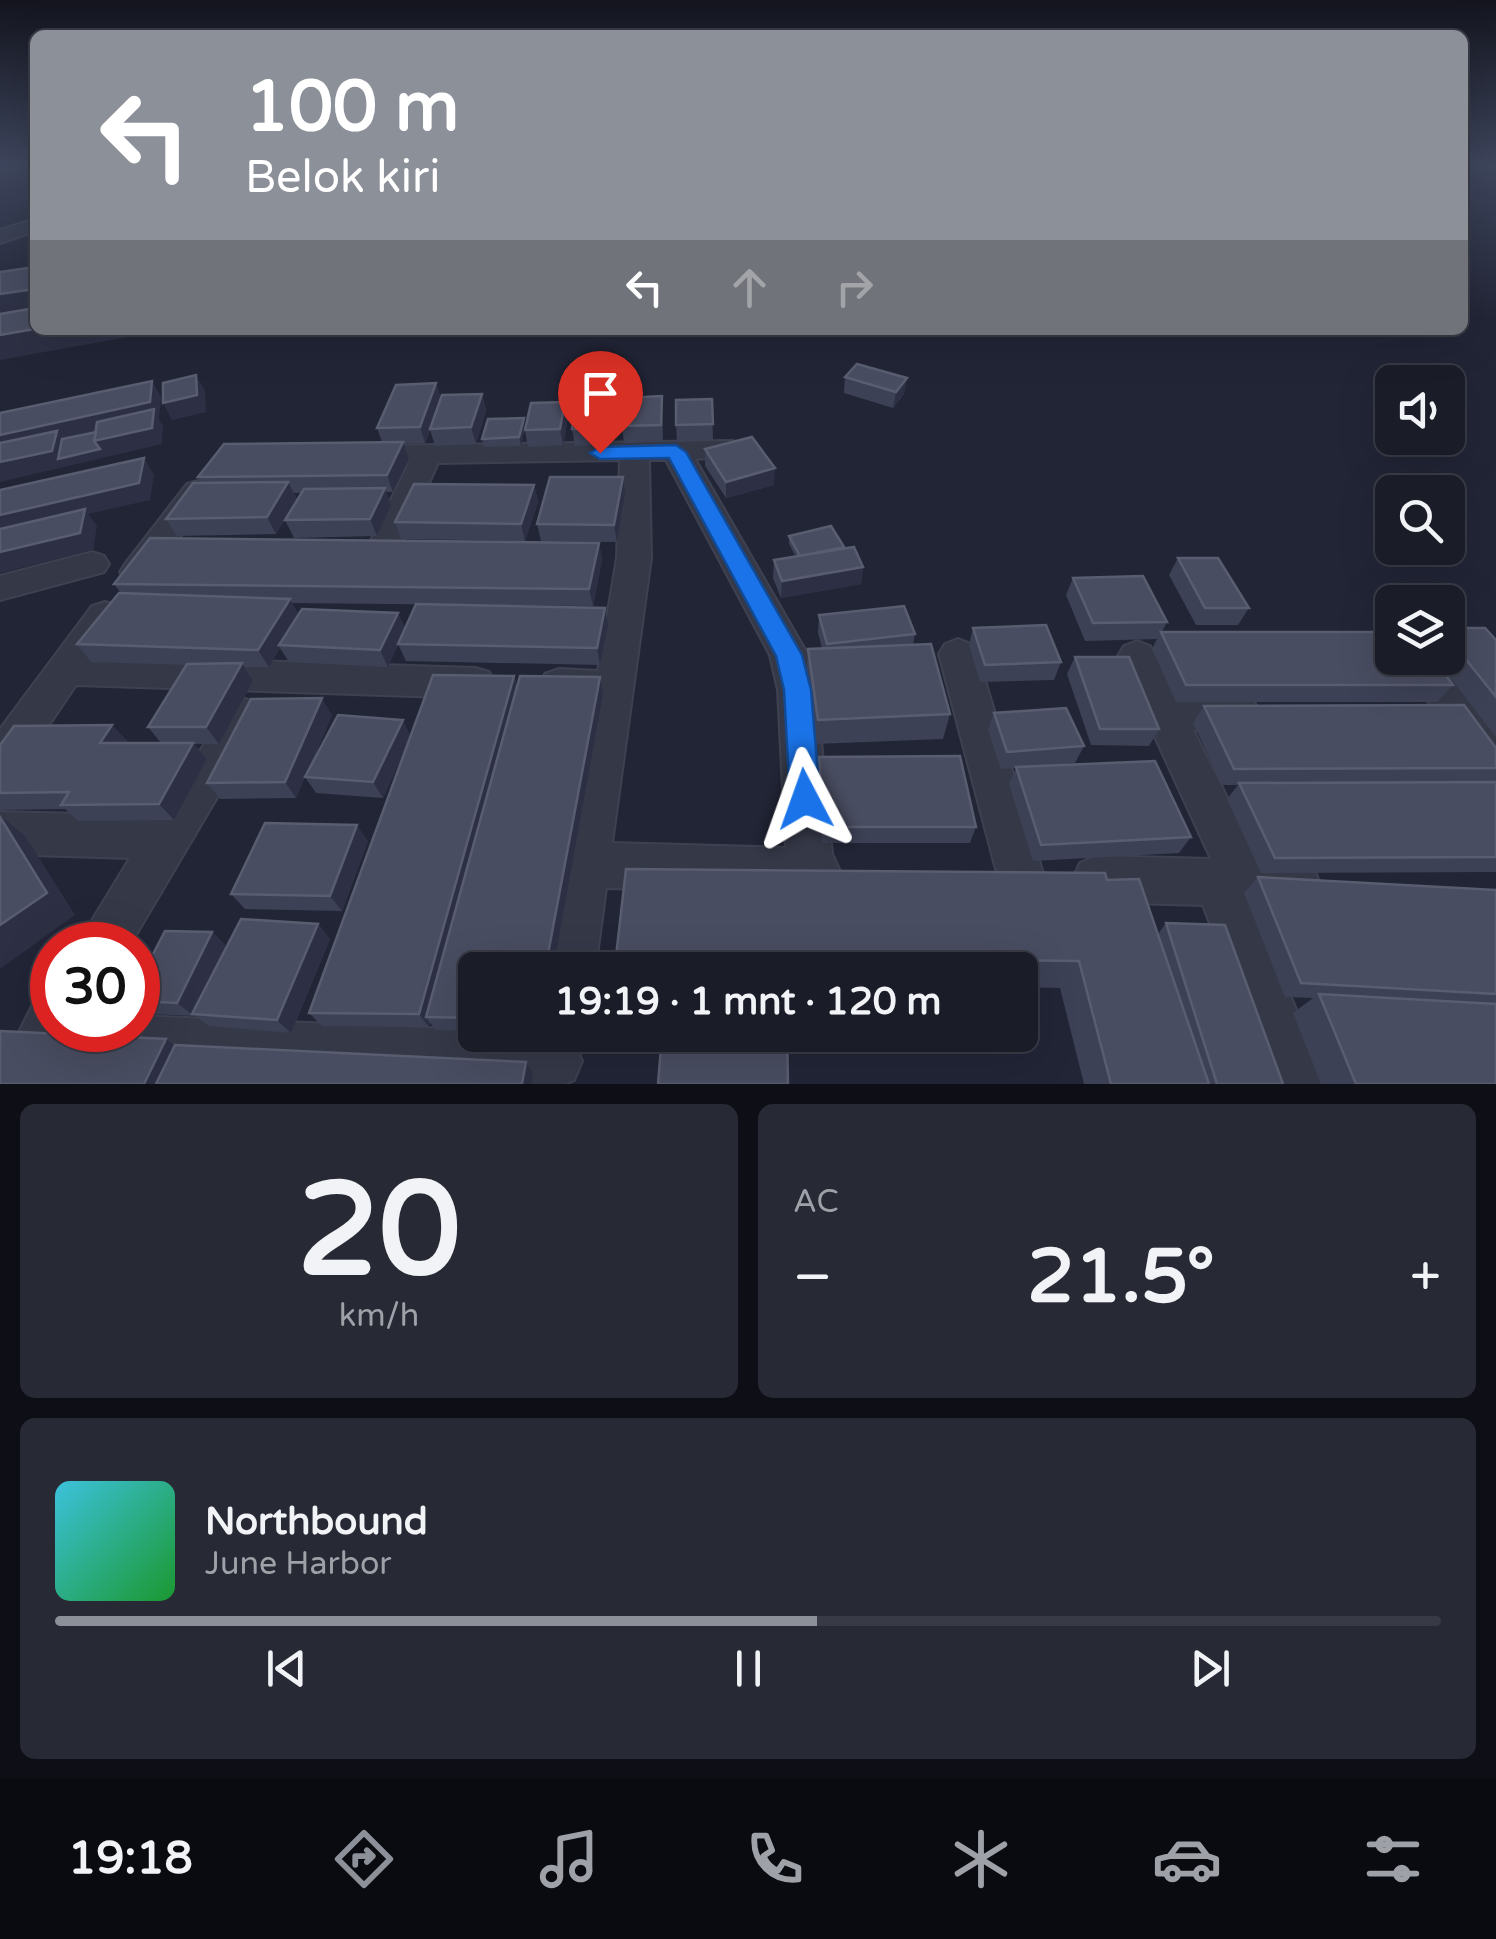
<!DOCTYPE html>
<html lang="id">
<head>
<meta charset="utf-8">
<style>
	body { margin:0; font-family:"Varela Round",sans-serif; background:#272934; color:#f1f3f6; height:100vh; display:flex; flex-direction:column; font-size:38px; white-space:nowrap }
	* { box-sizing:border-box; margin:0 }
	p { font-size:32px; color:#9fa1a8 }
	.icon { flex:none; width:55px; height:55px; fill:none; stroke:currentColor; stroke-width:2; stroke-linecap:round; stroke-linejoin:round }
	.map { position:relative; height:1084px; overflow:hidden }
	.drawer { display:flex; flex-direction:column; gap:20px; padding:20px; background:#0e0f16; flex:1 }
	.drawer>* { flex:none }
	.top-card { position:absolute; left:30px; top:30px; width:1438px; height:305px; border-radius:15px; box-shadow:0 10px 40px #0002,0 0 0 2px #383a45; background:#8c9099; color:#fff; overflow:hidden }
	.buttons { position:absolute; left:1375px; top:365px; display:grid; gap:20px }
	.buttons a { display:grid; place-items:center; width:90px; height:90px; border-radius:15px; background:#1a1c28; box-shadow:0 10px 40px #0002,0 0 0 2px #383a45; font-size:50px }
	.speed { position:absolute; left:30px; top:922px; display:flex; gap:20px; font-size:50px; font-weight:700; text-align:center }
	.speed>* { display:grid; place-content:center; width:130px; height:130px; border-radius:50%; background:#1a1c28; box-shadow:0 10px 40px #0002,0 0 0 2px #383a45; line-height:1 }
	.speed .limit { border:15px solid #d22; background:#fff; color:#111 }
	.pin { position:absolute; display:grid; place-items:center; width:85px; height:85px; color:#fff; margin:-102px -42px; border-radius:50% 50% 50% 0; rotate:-45deg; box-shadow:0 0 10px #0007 }
	.pin .icon { rotate:45deg }
	.me { position:absolute; width:110px; margin:-55px; rotate:356deg; stroke-linejoin:round; filter:drop-shadow(0 0 8px #0008) }
	.turn { display:flex; align-items:center; gap:35px; height:210px; padding:0 50px; font-size:45px }
	.turn .icon { width:130px; height:130px; stroke-width:2.5 }
	.turn b { display:block; font-size:70px; line-height:85px }
	.lanes { display:flex; align-items:center; height:95px; padding:0 50px; background:#0003; justify-content:center; gap:50px; direction:ltr }
	.lanes .off { opacity:.35 }
	.big { font-size:75px; font-weight:700; line-height:1.1 }
	.drawer .card { flex:1; display:flex; flex-direction:column; justify-content:center; gap:15px; min-width:0; padding:0 35px; border-radius:15px; background:#272934 }
	.drawer .dial { align-items:center; gap:0 }
	.dial b { font-size:130px; line-height:1 }
	.song { display:flex; align-items:center; gap:30px }
	.cover { width:120px; height:120px; border-radius:15px; background:linear-gradient(135deg,hsl(190 70% 55%),hsl(130 70% 35%)) }
	.played { height:10px; border-radius:5px; background:linear-gradient(90deg,#8c9099 55%,#383a45 55%) }
	.keys { display:flex; justify-content:space-around; direction:ltr }
	.heat { display:flex; justify-content:space-between; align-items:center; font-size:55px; direction:ltr }
	.drawer .tiles { flex:1; display:grid; gap:20px; grid-template-columns:1fr 1fr }
	.card:last-child { grid-column:span 2 }
	.trip { position:absolute; left:458px; top:952px; width:580px; height:100px; border-radius:15px; background:#1a1c28; box-shadow:0 10px 40px #0002,0 0 0 2px #383a45; font-weight:700; line-height:100px; text-align:center }
	.tab-bar { display:flex; height:160px; justify-content:space-around; align-items:center; background:#0a0b10; color:#9fa1a8 }
	.tab-bar .icon { width:70px; height:70px }
	.tab-bar .current { color:#8c9099 }
	.tab-bar b { font-size:45px; color:#f1f3f6 }
	.map>svg:first-child { display:block }
</style>
</head>
<body>
<div class="map">
<svg width="1496" height="1084" viewBox="0 0 1496 1084">
	<rect width="100%" height="100%" fill="#222536"/>
	<g fill="none" stroke-linecap="round" stroke-linejoin="round">
		<!-- minor casing -->
		<g stroke="#3e4150" stroke-width="4">
			<g id="minor">
				<path d="M 35,219 L 35,231 L 0,243 L 0,230 Z"/>
				<path d="M 732,441 L 742,444 L 746,450 L 742,456 L 695,459 L 808,655 L 816,690 L 832,854 L 840,871 L 833,887 L 817,893 L 606,888 L 595,970 L 545,970 L 592,702 L 545,696 L 540,685 L 545,674 L 559,669 L 598,671 L 617,558 L 620,460 L 438,463 L 398,551 L 394,559 L 382,562 L 370,559 L 366,551 L 409,463 L 356,461 L 352,455 L 356,449 L 366,446 ZM 649,460 L 666,460 L 770,655 L 778,690 L 786,848 L 612,843 L 651,558 Z"/>
				<path d="M 198,481 L 209,484 L 213,491 L 149,580 L 137,584 L 125,580 L 120,572 L 125,564 L 187,484 Z"/>
				<path d="M 92,552 L 104,556 L 109,564 L 104,572 L 0,600 L 0,576 Z"/>
				<path d="M 105,602 L 118,606 L 123,615 L 96,656 L 475,668 L 489,672 L 494,683 L 489,694 L 475,698 L 76,685 L 15,775 L 0,780 L 0,729 L 92,606 Z"/>
				<path d="M 958,639 L 971,644 L 977,654 L 1044,877 L 1037,893 L 1021,900 L 1005,893 L 998,877 L 939,654 L 945,644 Z"/>
				<path d="M 1137,641 L 1150,646 L 1176,697 L 1240,697 L 1254,702 L 1260,714 L 1254,726 L 1240,731 L 1193,730 L 1259,861 L 1297,862 L 1314,869 L 1320,885 L 1314,901 L 1297,908 L 1252,907 L 1328,1084 L 1272,1084 L 1203,905 L 1096,902 L 1080,895 L 1073,879 L 1080,863 L 1096,856 L 1211,859 L 1118,656 L 1124,646 Z"/>
				<path d="M 1397,658 L 1437,658 L 1496,732 L 1496,781 L 1481,776 Z"/>
				<path d="M 245,699 L 259,704 L 265,716 L 130,945 L 77,945 L 130,858 L 0,854 L 0,812 L 157,816 L 231,704 Z"/>
				<path d="M 52,997 L 52,1030 L 75,1030 L 62,1057 L 43,1065 L 24,1057 L 16,1038 L 33,1004 Z"/>
				<path d="M 138,1016 L 475,1030 L 475,1035 L 558,1035 L 574,1042 L 582,1061 L 574,1080 L 565,1084 L 465,1084 L 129,1069 L 110,1061 L 102,1042 L 107,1030 L 138,1030 Z"/>
			</g>
		</g>
		<!-- minor -->
		<use href="#minor" fill="#353847" fill-rule="evenodd"/>
	</g>
	<!-- wall -->
	<g fill="#3d4155">
		<path d="M 845,377 L 907,378 L 904,394 L 893,408 L 844,393 Z"/>
		<path d="M 436,383 L 441,399 L 482,394 L 486,410 L 476,444 L 435,446 L 430,430 L 425,443 L 403,444 L 409,459 L 393,492 L 386,492 L 391,505 L 377,536 L 294,538 L 285,520 L 302,493 L 294,493 L 297,499 L 276,534 L 177,536 L 166,519 L 202,483 L 198,477 L 382,442 L 377,428 Z"/>
		<path d="M 662,396 L 663,441 L 624,443 L 622,426 Z"/>
		<path d="M 712,399 L 713,440 L 677,442 L 676,425 Z"/>
		<path d="M 612,400 L 614,416 L 612,444 L 575,446 L 572,429 Z"/>
		<path d="M 568,418 L 563,445 L 528,447 L 525,430 Z"/>
		<path d="M 525,426 L 521,446 L 484,447 L 482,439 Z"/>
		<path d="M 705,449 L 774,485 L 726,498 L 705,466 Z"/>
		<path d="M 534,485 L 538,502 L 525,541 L 401,539 L 395,522 Z"/>
		<path d="M 625,494 L 617,542 L 541,541 L 537,524 Z"/>
		<path d="M 789,536 L 844,547 L 843,549 L 863,567 L 861,584 L 781,598 L 773,578 L 774,560 L 796,557 L 789,544 Z"/>
		<path d="M 599,543 L 602,560 L 593,606 L 292,603 L 298,614 L 398,613 L 405,629 L 608,625 L 600,665 L 406,661 L 398,644 L 388,667 L 289,662 L 280,648 L 269,667 L 244,667 L 253,681 L 219,744 L 194,744 L 207,759 L 174,820 L 78,821 L 65,809 L 0,810 L 0,745 L 112,725 L 127,741 L 126,743 L 161,743 L 148,727 L 187,665 L 91,662 L 77,644 L 121,593 L 114,584 Z"/>
		<path d="M 1178,558 L 1249,608 L 1238,625 L 1196,625 L 1169,575 Z"/>
		<path d="M 1073,578 L 1167,622 L 1162,632 L 1453,685 L 1437,702 L 1176,702 L 1152,649 L 1157,639 L 1085,641 L 1066,595 Z"/>
		<path d="M 819,615 L 915,634 L 913,645 L 950,714 L 943,739 L 815,744 L 806,674 L 808,649 L 822,648 L 818,633 Z"/>
		<path d="M 973,628 L 1061,662 L 1054,680 L 980,682 L 969,645 Z"/>
		<path d="M 1448,628 L 1496,640 L 1496,737 L 1435,658 L 1448,658 Z"/>
		<path d="M 1075,657 L 1159,729 L 1149,746 L 1091,745 L 1067,674 Z"/>
		<path d="M 514,676 L 517,686 L 603,694 L 475,970 L 475,1031 L 436,1030 L 430,1023 L 429,1027 L 322,1026 L 309,1013 L 407,745 L 383,798 L 316,793 L 305,777 L 296,798 L 220,799 L 207,783 L 332,715 L 307,774 L 411,736 Z"/>
		<path d="M 1204,706 L 1496,748 L 1496,872 L 1261,873 L 1227,799 L 1238,785 L 1222,785 L 1193,723 Z"/>
		<path d="M 994,713 L 1084,746 L 1075,763 L 1019,767 L 1191,837 L 1179,853 L 1033,861 L 1009,784 L 1016,768 L 1001,769 L 988,730 Z"/>
		<path d="M 819,757 L 976,827 L 970,843 L 822,843 L 817,773 Z"/>
		<path d="M 368,841 L 342,911 L 245,909 L 231,894 Z"/>
		<path d="M 1258,877 L 1496,890 L 1496,1084 L 1321,1084 L 1293,1013 L 1313,998 L 1285,997 L 1244,893 Z"/>
		<path d="M 1107,880 L 1158,934 L 1166,923 L 1283,1084 L 1084,1084 L 1060,988 L 1020,987 L 1020,970 L 620,970 L 616,956 Z"/>
		<path d="M 318,924 L 330,939 L 291,1033 L 209,1026 L 195,1016 L 147,1014 L 138,1007 L 138,983 L 212,932 L 226,946 Z"/>
	</g>
	<!-- shaded-wall -->
	<g fill="#2d3044">
		<path d="M 35,289 L 35,313 L 0,319 L 0,294 Z"/>
		<path d="M 35,329 L 35,330 L 146,330 L 145,334 L 0,360 L 0,335 Z"/>
		<path d="M 196,375 L 205,391 L 206,412 L 172,420 L 163,403 Z"/>
		<path d="M 907,378 L 904,394 L 893,408 L 896,392 Z"/>
		<path d="M 152,381 L 161,397 L 159,419 L 163,426 L 162,444 L 0,482 L 0,435 Z"/>
		<path d="M 436,383 L 441,399 L 425,443 L 420,427 Z"/>
		<path d="M 482,394 L 486,410 L 476,444 L 471,427 Z"/>
		<path d="M 612,400 L 614,416 L 612,444 L 610,428 Z"/>
		<path d="M 565,402 L 568,418 L 563,445 L 560,429 Z"/>
		<path d="M 524,418 L 525,426 L 521,446 L 519,437 Z"/>
		<path d="M 403,442 L 409,459 L 393,492 L 387,475 Z"/>
		<path d="M 144,458 L 154,475 L 150,500 L 88,514 L 97,526 L 93,550 L 0,573 L 0,515 Z"/>
		<path d="M 775,468 L 774,485 L 726,498 L 726,482 Z"/>
		<path d="M 623,477 L 625,494 L 617,542 L 614,525 Z"/>
		<path d="M 288,482 L 297,499 L 276,534 L 267,517 Z"/>
		<path d="M 534,485 L 538,502 L 525,541 L 521,524 Z"/>
		<path d="M 385,488 L 391,505 L 377,536 L 370,519 Z"/>
		<path d="M 599,543 L 602,560 L 593,606 L 589,589 Z"/>
		<path d="M 863,567 L 861,584 L 781,598 L 782,581 Z"/>
		<path d="M 290,599 L 299,616 L 279,645 L 280,648 L 269,667 L 258,650 Z"/>
		<path d="M 605,608 L 608,625 L 600,665 L 597,648 Z"/>
		<path d="M 398,613 L 405,630 L 388,667 L 380,650 Z"/>
		<path d="M 242,663 L 253,681 L 219,744 L 206,727 Z"/>
		<path d="M 514,676 L 519,693 L 426,1017 L 430,1023 L 429,1027 L 419,1014 Z"/>
		<path d="M 600,677 L 603,694 L 553,970 L 545,970 Z"/>
		<path d="M 322,698 L 332,715 L 296,798 L 285,782 Z"/>
		<path d="M 403,720 L 411,737 L 383,798 L 373,782 Z"/>
		<path d="M 112,725 L 127,741 L 116,760 L 100,743 Z"/>
		<path d="M 193,743 L 207,759 L 174,820 L 159,804 Z"/>
		<path d="M 0,815 L 26,837 L 75,915 L 0,969 Z"/>
		<path d="M 357,825 L 368,841 L 342,911 L 330,896 Z"/>
		<path d="M 318,924 L 330,939 L 291,1033 L 277,1020 Z"/>
		<path d="M 212,932 L 227,947 L 192,1014 L 194,1016 L 177,1003 Z"/>
		<path d="M 166,1039 L 193,1057 L 180,1084 L 144,1084 Z"/>
		<path d="M 526,1062 L 533,1074 L 531,1084 L 522,1084 Z"/>
	</g>
	<!-- building -->
	<g fill="#494d61" stroke="#595d70" stroke-width="2.5">
		<path d="M 35,267 L 35,289 L 0,294 L 0,272 Z"/>
		<path d="M 35,308 L 35,329 L 0,335 L 0,314 Z"/>
		<path d="M 857,364 L 907,378 L 896,392 L 845,377 Z"/>
		<path d="M 196,375 L 197,395 L 163,403 L 163,383 Z"/>
		<path d="M 152,381 L 150,402 L 0,435 L 0,413 Z"/>
		<path d="M 436,383 L 420,427 L 377,428 L 396,385 Z"/>
		<path d="M 482,394 L 471,427 L 430,429 L 442,395 Z"/>
		<path d="M 662,396 L 661,425 L 622,426 L 624,398 Z"/>
		<path d="M 712,399 L 713,424 L 676,425 L 676,400 Z"/>
		<path d="M 612,400 L 610,428 L 572,429 L 576,401 Z"/>
		<path d="M 565,402 L 560,429 L 525,430 L 531,403 Z"/>
		<path d="M 154,409 L 152,428 L 94,441 L 97,422 Z"/>
		<path d="M 524,418 L 519,437 L 482,439 L 488,419 Z"/>
		<path d="M 57,431 L 52,451 L 0,462 L 0,443 Z"/>
		<path d="M 96,432 L 94,441 L 100,449 L 58,459 L 62,439 Z"/>
		<path d="M 752,437 L 775,468 L 726,482 L 705,449 Z"/>
		<path d="M 403,442 L 387,475 L 198,477 L 224,444 Z"/>
		<path d="M 144,458 L 139,483 L 0,515 L 0,490 Z"/>
		<path d="M 550,477 L 623,477 L 614,525 L 537,524 Z"/>
		<path d="M 288,482 L 267,517 L 166,519 L 193,483 Z"/>
		<path d="M 414,484 L 534,485 L 521,524 L 395,522 Z"/>
		<path d="M 385,488 L 370,519 L 285,520 L 304,489 Z"/>
		<path d="M 85,509 L 80,533 L 0,552 L 0,529 Z"/>
		<path d="M 831,526 L 844,547 L 800,556 L 789,536 Z"/>
		<path d="M 150,538 L 599,543 L 589,589 L 114,584 Z"/>
		<path d="M 854,547 L 863,567 L 782,581 L 774,560 Z"/>
		<path d="M 1178,558 L 1218,558 L 1249,608 L 1205,608 Z"/>
		<path d="M 1143,576 L 1167,622 L 1093,623 L 1073,578 Z"/>
		<path d="M 119,593 L 290,599 L 258,650 L 77,644 Z"/>
		<path d="M 416,604 L 605,608 L 597,648 L 398,644 Z"/>
		<path d="M 904,606 L 915,634 L 827,644 L 819,615 Z"/>
		<path d="M 302,609 L 398,613 L 380,650 L 279,645 Z"/>
		<path d="M 1046,625 L 1061,662 L 985,665 L 973,628 Z"/>
		<path d="M 1448,628 L 1485,628 L 1496,640 L 1496,697 L 1448,637 Z"/>
		<path d="M 1161,632 L 1392,632 L 1392,658 L 1433,658 L 1453,685 L 1186,685 Z"/>
		<path d="M 931,644 L 950,714 L 818,720 L 808,649 Z"/>
		<path d="M 1075,657 L 1129,657 L 1159,729 L 1100,729 Z"/>
		<path d="M 242,663 L 206,727 L 148,727 L 187,664 Z"/>
		<path d="M 433,675 L 514,676 L 419,1014 L 309,1013 Z"/>
		<path d="M 520,676 L 600,677 L 545,970 L 475,970 L 475,1018 L 426,1017 Z"/>
		<path d="M 322,698 L 285,782 L 207,783 L 251,699 Z"/>
		<path d="M 1464,705 L 1496,748 L 1496,768 L 1234,769 L 1204,706 Z"/>
		<path d="M 1066,708 L 1084,746 L 1007,752 L 994,713 Z"/>
		<path d="M 338,715 L 403,720 L 373,782 L 305,777 Z"/>
		<path d="M 112,725 L 100,743 L 193,743 L 159,804 L 61,805 L 69,792 L 0,793 L 0,745 L 14,726 Z"/>
		<path d="M 960,756 L 976,827 L 824,827 L 819,757 Z"/>
		<path d="M 1155,761 L 1191,837 L 1041,845 L 1016,767 Z"/>
		<path d="M 1496,782 L 1496,857 L 1275,858 L 1239,783 Z"/>
		<path d="M 0,817 L 47,893 L 0,925 Z"/>
		<path d="M 265,823 L 357,825 L 330,896 L 231,894 Z"/>
		<path d="M 626,869 L 1105,873 L 1107,880 L 1139,879 L 1209,1084 L 1111,1084 L 1079,961 L 616,956 Z"/>
		<path d="M 1258,877 L 1496,890 L 1496,994 L 1301,983 Z"/>
		<path d="M 241,919 L 318,924 L 277,1020 L 192,1014 Z"/>
		<path d="M 1166,923 L 1225,925 L 1283,1084 L 1217,1084 Z"/>
		<path d="M 165,931 L 212,932 L 177,1003 L 138,1001 L 138,983 Z"/>
		<path d="M 1319,994 L 1496,1004 L 1496,1084 L 1356,1084 Z"/>
		<path d="M 0,1031 L 166,1039 L 144,1084 L 0,1084 Z"/>
		<path d="M 662,1035 L 787,1035 L 788,1084 L 658,1084 Z"/>
		<path d="M 175,1045 L 526,1062 L 522,1084 L 156,1084 Z"/>
	</g>
	<!-- sky -->
	<linearGradient id="sky" x2="0" y2="1"><stop stop-color="#13141e"/><stop offset="0.52" stop-color="#3e465d"/><stop offset="1" stop-color="#3e465d" stop-opacity="0"/></linearGradient>
	<rect width="1496" height="318" fill="url(#sky)"/>
	<!-- route -->
	<path fill="#1a73e8" stroke="#114b97" stroke-width="2.5" d="M 676,445 L 686,452 L 802,655 L 811,690 L 820,799 L 815,808 L 805,812 L 794,808 L 790,799 L 784,690 L 776,656 L 669,458 L 600,459 L 590,453 L 600,447 Z"/>
</svg>
<div class="buttons">
<a><svg class="icon" aria-label="sound" viewBox="0 0 24 24"><path d="M4 9h4l5-4v14l-5-4H4zM17 9q2 3 0 6"/></svg></a>
<a><svg class="icon" aria-label="search" viewBox="0 0 24 24"><circle cx="10" cy="10" r="6"/><path d="M15 15l6 6"/></svg></a>
<a><svg class="icon" aria-label="layers" viewBox="0 0 24 24"><path d="M12 4l9 5-9 5-9-5zM3 14l9 5 9-5"/></svg></a>
</div>
<div class="speed"><div class="limit">30</div></div>
<div class="pin" style="left:600px;top:453px;background:#d93025"><svg class="icon" aria-label="arrive" viewBox="0 0 24 24"><path d="M6 21V4h12l-3 4 3 4H6"/></svg></div>
<svg class="me" style="left:805px;top:799px" viewBox="-20 -20 40 40"><path d="M0-17L14 15 0 8-14 15z" fill="#1a73e8" stroke="#fff" stroke-width="4"/></svg>
<div class="trip">19:19 · 1 mnt · 120 m</div>
<div class="top-card">
<div class="turn"><svg class="icon" aria-label="left" viewBox="0 0 24 24"><path d="M17 20v-9H6M10 6l-5 5 5 5"/></svg><div><b>100 m</b>Belok kiri</div></div>
<div class="lanes"><svg class="icon" aria-label="left" viewBox="0 0 24 24"><path d="M17 20v-9H6M10 6l-5 5 5 5"/></svg><svg class="icon off" aria-label="ahead" viewBox="0 0 24 24"><path d="M12 20V5M6 11l6-6 6 6"/></svg><svg class="icon off" aria-label="right" viewBox="0 0 24 24"><path d="M7 20v-9h11M14 6l5 5-5 5"/></svg></div>
</div>
</div>
<section class="drawer">
<div class="tiles">
<div class="card dial"><b>20</b><p>km/h</p></div>
<div class="card"><p>AC</p>
<div class="heat"><a>−</a><b class="big">21.5°</b><a>+</a></div>
</div>
<div class="card">
<div class="song"><i class="cover"></i><div><b>Northbound</b><p>June Harbor</p></div></div>
<div class="played"></div>
<div class="keys"><svg class="icon" aria-label="previous" viewBox="0 0 24 24"><path d="M18 5L8 12l10 7zM5 5v14"/></svg><svg class="icon" aria-label="pause" viewBox="0 0 24 24"><path d="M8 5v14M16 5v14"/></svg><svg class="icon" aria-label="next" viewBox="0 0 24 24"><path d="M6 5l10 7-10 7zM19 5v14"/></svg></div>
</div>
</div>
</section>
<nav class="tab-bar">
<b>19:18</b>
<svg class="icon current" aria-label="directions" viewBox="0 0 24 24"><path d="M12 3l9 9-9 9-9-9zM9 14v-3h6M13 9l2 2-2 2"/></svg>
<svg class="icon" aria-label="music" viewBox="0 0 24 24"><path d="M9 18V5l10-2v13"/><circle cx="6" cy="18" r="3"/><circle cx="16" cy="16" r="3"/></svg>
<svg class="icon" aria-label="phone" viewBox="0 0 24 24"><path d="M5 4h4l2 5-3 2q2 4 5 5l2-3 5 2v4C11 20 4 13 5 4z"/></svg>
<svg class="icon" aria-label="climate" viewBox="0 0 24 24"><path d="M12 3v18M4 7l16 10M4 17L20 7"/></svg>
<svg class="icon" aria-label="car" viewBox="0 0 24 24"><path d="M5 17H2v-5l4-1 3-4h7l3 4 3 1v5h-3M9 17h6M6 11h13"/><circle cx="7" cy="17" r="2"/><circle cx="17" cy="17" r="2"/></svg>
<svg class="icon" aria-label="filters" viewBox="0 0 24 24"><path d="M4 7h16M4 17h16"/><circle cx="9" cy="7" r="2"/><circle cx="15" cy="17" r="2"/></svg>
</nav>
</body>
</html>
